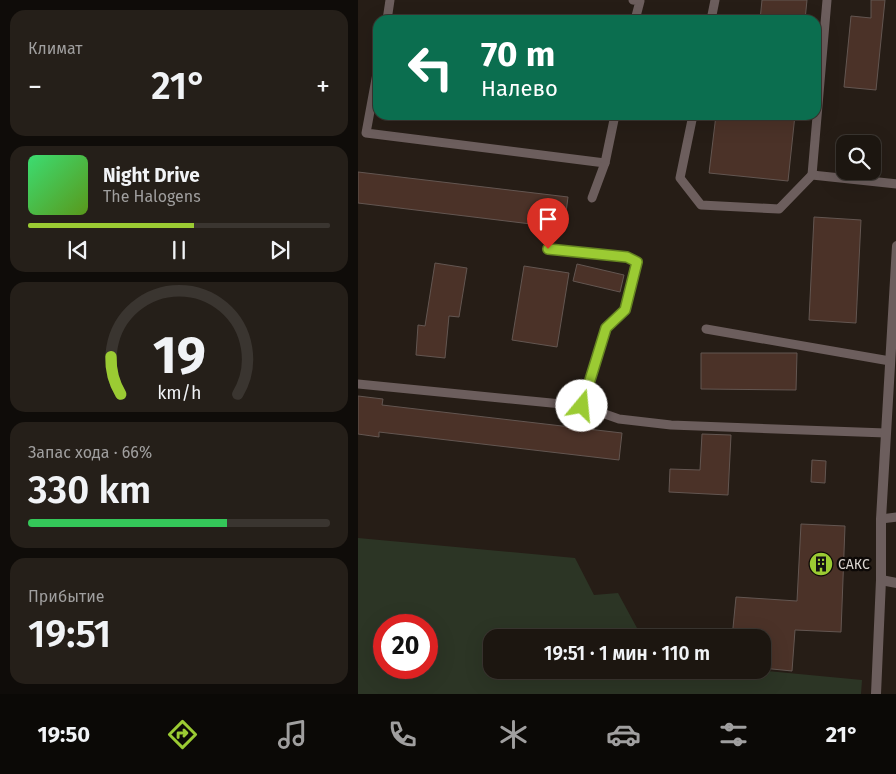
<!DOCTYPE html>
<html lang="ru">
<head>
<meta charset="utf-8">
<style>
	body { margin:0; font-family:"Fira Sans",sans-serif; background:#251f19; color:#f1f3f6; height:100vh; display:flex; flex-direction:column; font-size:19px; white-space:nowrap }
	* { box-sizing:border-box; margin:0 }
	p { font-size:16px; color:#a09f9f }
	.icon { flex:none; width:28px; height:28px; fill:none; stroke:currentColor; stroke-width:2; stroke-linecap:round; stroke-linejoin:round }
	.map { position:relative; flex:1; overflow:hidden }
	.panel { display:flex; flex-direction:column; gap:10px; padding:10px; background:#0f0c09; width:358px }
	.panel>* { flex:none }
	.banner { position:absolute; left:15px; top:15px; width:448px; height:105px; border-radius:15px; box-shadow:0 5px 20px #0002,0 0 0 1px #3a3530; background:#0b6e4f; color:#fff; overflow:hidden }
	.controls { position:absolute; left:478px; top:135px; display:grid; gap:10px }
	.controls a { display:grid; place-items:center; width:45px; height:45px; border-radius:10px; background:#1c1610; box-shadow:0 5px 20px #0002,0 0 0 1px #3a3530; font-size:25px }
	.speed { position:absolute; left:15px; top:614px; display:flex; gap:10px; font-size:25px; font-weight:700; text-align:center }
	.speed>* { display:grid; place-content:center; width:65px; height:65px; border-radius:50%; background:#1c1610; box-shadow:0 5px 20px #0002,0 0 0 1px #3a3530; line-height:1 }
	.speed .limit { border:8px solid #d22; background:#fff; color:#111 }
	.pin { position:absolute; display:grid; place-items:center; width:42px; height:42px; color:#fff; margin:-51px -21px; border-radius:50% 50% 50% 0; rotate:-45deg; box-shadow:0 0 5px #0007 }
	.pin .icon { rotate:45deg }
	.me { position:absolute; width:55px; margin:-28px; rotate:17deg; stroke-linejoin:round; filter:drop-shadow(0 0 4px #0008) }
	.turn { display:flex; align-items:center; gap:18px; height:105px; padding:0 25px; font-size:22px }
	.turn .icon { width:65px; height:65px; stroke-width:2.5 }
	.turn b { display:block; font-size:35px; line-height:42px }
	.big { font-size:38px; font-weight:600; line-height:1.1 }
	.panel .tile { flex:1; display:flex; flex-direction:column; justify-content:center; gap:8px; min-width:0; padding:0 18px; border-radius:15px; background:#251f19 }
	.panel .dial { align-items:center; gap:0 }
	.dial svg { height:130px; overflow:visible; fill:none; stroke:#3a3530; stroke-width:7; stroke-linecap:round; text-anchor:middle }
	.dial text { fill:#f1f3f6; stroke:none }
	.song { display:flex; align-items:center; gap:15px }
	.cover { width:60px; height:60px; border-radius:8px; background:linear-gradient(135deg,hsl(140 70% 55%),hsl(90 70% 35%)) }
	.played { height:5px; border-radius:2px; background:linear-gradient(90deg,#9bcb33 55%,#3a3530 55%) }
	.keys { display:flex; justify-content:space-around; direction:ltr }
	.heat { display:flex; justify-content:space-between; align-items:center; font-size:28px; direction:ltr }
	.charge { height:8px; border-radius:4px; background:linear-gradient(90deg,#34c759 66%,#3a3530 0) }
	.trip { position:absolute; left:125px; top:629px; width:288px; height:50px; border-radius:15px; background:#1c1610; box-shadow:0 5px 20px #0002,0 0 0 1px #3a3530; font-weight:600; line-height:50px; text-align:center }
	.tabs { display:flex; height:80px; justify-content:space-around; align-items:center; background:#0b0906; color:#a09f9f }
	.tabs .icon { width:35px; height:35px }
	.tabs .active { color:#9bcb33 }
	.tabs b { font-size:22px; color:#f1f3f6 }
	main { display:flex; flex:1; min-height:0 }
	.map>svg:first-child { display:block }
</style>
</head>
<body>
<main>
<section class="panel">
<div class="tile"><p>Климат</p>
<div class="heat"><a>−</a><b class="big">21°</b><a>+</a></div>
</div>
<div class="tile">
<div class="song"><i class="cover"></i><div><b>Night Drive</b><p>The Halogens</p></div></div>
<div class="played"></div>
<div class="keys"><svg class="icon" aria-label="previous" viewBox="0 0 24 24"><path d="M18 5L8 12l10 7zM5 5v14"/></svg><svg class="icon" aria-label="pause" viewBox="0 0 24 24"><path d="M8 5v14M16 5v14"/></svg><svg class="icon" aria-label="next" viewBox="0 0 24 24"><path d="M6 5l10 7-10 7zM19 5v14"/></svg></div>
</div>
<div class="tile dial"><svg viewBox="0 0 100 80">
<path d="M14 69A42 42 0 1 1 86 69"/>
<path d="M14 69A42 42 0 0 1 8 46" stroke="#9bcb33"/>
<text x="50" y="56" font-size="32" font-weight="700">19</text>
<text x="50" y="72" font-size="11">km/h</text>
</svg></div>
<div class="tile"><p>Запас хода · 66%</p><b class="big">330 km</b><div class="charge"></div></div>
<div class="tile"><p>Прибытие</p><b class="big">19:51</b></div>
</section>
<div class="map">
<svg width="539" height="694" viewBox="0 0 539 694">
	<rect width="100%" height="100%" fill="#261d16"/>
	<!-- green -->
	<path fill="#2c3525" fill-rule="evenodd" d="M 0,538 L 217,558 L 236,595 L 260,593 L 279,628 L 295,637 L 134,638 L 134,670 L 400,670 L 504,680 L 503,694 L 0,694 ZM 26,625 L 69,625 L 69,668 L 26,668 Z"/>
	<!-- building -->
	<g fill="#4b3228" stroke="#635651">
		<path d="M 404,0 L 449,0 L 447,20 L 402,20 Z"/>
		<path d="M 513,0 L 527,0 L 518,90 L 486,87 L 493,16 L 513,18 Z"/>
		<path d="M 358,115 L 437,115 L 430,181 L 351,173 Z"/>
		<path d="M 0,172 L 210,197 L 206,228 L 0,203 Z"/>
		<path d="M 456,217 L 503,220 L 498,323 L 451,320 Z"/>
		<path d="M 77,263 L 109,268 L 101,317 L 91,316 L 87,358 L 58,355 L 60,325 L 67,326 Z"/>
		<path d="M 219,264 L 266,275 L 262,292 L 215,281 Z"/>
		<path d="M 166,266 L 211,273 L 199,347 L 154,340 Z"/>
		<path d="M 343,353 L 439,353 L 438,390 L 343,389 Z"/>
		<path d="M 0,396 L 25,399 L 24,405 L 264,433 L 261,460 L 21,432 L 21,437 L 0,434 Z"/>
		<path d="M 344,434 L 373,435 L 370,495 L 311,492 L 312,469 L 342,470 Z"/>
		<path d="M 454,460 L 468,461 L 467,483 L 453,482 Z"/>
		<path d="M 443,524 L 487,526 L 483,632 L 437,630 L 434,671 L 404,668 L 404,638 L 374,638 L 378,597 L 439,601 Z"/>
	</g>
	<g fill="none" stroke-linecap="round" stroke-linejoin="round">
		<!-- service -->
		<g stroke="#6c5e5d" stroke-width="9">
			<path d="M 275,0 L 282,1 L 277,20"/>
			<path d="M 29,20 L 32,0"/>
			<path d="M 353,20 L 357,0"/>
			<path d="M 20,68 L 8,133 L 247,163"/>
			<path d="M 335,115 L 322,178 L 343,205 L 421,209 L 454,175 L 539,184"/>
			<path d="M 454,175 L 469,0"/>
			<path d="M 234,198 L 247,163 L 257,115"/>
			<path d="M 190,249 L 269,257 L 279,263 L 267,310 L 248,328 L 224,406"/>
			<path d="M 348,329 L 532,361"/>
			<path d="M 0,384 L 224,406 L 261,419 L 313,425 L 528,433"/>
			<path d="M 523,519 L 539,517"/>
		</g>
		<!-- minor -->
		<g stroke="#6c5e5d" stroke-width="10">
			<path d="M 523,580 L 539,583"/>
			<path d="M 518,694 L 523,580 L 523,519 L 539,246"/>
		</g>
	</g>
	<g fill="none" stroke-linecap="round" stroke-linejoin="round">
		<!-- route casing -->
		<g stroke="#658421" stroke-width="12">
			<path id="route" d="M 190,249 L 269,257 L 279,262 L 267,310 L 248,328 L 224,406"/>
		</g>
		<!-- route -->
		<use href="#route" stroke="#9bcb33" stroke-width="9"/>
	</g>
	<!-- icons -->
	<defs>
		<g id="building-disc" transform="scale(1.25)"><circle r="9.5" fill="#9bcb33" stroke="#0c0806"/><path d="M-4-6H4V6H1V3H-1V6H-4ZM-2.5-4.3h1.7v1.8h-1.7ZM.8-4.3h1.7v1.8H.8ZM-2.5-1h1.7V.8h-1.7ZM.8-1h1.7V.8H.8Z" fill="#111"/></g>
	</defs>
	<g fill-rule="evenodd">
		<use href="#building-disc" x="463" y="564"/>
	</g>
	<g text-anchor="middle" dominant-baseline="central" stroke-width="4.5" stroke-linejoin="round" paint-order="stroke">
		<!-- poi labels -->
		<g font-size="14" fill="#dbd5d0" stroke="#0c0806" text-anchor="start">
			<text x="480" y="564">САКС</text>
		</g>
	</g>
</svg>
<div class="controls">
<a><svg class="icon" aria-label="search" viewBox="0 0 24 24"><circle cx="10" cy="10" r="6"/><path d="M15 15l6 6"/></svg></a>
</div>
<div class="speed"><div class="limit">20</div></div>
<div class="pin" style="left:190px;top:249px;background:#d93025"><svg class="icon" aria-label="arrive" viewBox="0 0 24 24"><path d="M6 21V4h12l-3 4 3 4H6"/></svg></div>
<svg class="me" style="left:224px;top:406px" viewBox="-20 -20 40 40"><circle r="19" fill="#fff"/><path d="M0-13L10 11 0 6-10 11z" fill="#9bcb33"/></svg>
<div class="trip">19:51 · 1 мин · 110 m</div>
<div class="banner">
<div class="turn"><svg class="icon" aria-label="left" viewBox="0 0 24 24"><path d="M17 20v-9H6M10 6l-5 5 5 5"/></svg><div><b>70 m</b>Налево</div></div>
</div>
</div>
</main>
<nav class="tabs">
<b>19:50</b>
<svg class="icon active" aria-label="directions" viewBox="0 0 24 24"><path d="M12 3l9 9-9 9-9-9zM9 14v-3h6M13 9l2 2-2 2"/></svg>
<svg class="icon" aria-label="music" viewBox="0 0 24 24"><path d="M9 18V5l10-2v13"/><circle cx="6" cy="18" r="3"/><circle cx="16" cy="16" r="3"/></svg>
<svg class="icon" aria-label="phone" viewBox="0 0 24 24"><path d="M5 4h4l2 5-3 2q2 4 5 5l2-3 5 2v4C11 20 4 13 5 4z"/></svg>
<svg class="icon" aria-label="climate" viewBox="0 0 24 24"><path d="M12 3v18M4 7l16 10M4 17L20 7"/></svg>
<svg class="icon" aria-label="car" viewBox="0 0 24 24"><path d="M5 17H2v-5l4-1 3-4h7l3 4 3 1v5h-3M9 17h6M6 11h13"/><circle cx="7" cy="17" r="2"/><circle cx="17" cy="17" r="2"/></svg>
<svg class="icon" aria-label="filters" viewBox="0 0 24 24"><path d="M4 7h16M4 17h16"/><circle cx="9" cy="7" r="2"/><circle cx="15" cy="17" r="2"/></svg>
<b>21°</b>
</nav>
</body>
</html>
